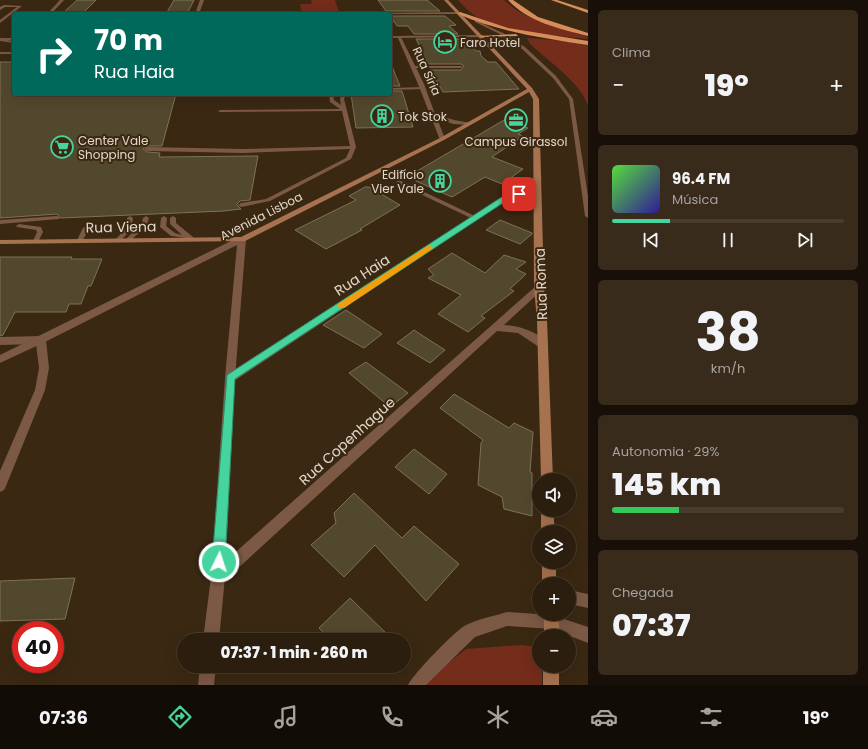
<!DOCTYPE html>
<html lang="pt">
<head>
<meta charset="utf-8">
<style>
	body { margin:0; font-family:Poppins,sans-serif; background:#382b1c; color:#f1f3f6; height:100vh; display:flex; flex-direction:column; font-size:15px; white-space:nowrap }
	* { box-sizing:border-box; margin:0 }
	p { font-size:13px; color:#a6a29e }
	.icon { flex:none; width:22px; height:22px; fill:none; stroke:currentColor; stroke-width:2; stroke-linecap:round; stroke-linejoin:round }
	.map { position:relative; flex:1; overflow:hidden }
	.sheet { display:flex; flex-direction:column; gap:10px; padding:10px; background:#181008; width:280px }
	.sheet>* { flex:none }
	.hud { position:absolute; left:12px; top:12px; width:380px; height:84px; border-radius:4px; box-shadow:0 4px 16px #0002,0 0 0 1px #483c2e; background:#00695c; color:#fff; overflow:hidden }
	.buttons { position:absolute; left:532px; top:473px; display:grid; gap:8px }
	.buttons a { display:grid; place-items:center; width:44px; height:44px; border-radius:50%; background:#2c1e0e; box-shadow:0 4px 16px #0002,0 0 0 1px #483c2e; font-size:20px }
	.speed { position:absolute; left:12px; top:621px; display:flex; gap:8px; font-size:20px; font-weight:700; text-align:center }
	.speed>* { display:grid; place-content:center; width:52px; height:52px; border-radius:50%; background:#2c1e0e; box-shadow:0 4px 16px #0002,0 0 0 1px #483c2e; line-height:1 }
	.speed .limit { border:6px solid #d22; background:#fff; color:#111 }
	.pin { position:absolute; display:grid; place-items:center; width:34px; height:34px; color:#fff; margin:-17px; border-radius:8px; box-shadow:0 2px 6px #0006 }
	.me { position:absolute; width:44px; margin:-22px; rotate:4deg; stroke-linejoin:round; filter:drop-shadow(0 0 3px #0008) }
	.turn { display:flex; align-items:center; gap:14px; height:84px; padding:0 16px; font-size:18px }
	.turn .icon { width:52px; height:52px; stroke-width:2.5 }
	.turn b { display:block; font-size:28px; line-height:34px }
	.big { font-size:30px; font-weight:800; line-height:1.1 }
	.sheet .widget { flex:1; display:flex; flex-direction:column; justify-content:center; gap:6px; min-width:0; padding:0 14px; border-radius:6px; background:#382b1c }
	.sheet .dial { align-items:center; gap:0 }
	.dial b { font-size:52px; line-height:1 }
	.song { display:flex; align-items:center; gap:12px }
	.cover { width:48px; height:48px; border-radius:6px; background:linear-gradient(135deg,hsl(110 70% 55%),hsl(250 70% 35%)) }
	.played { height:4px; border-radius:2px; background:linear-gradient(90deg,#46d49e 25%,#483c2e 25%) }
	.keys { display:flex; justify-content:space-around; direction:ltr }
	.heat { display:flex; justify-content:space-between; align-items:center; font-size:22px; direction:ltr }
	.charge { height:6px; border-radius:3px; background:linear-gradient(90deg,#34c759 29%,#483c2e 0) }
	.trip { position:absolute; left:177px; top:633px; width:234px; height:40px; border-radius:20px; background:#2c1e0e; box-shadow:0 4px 16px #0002,0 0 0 1px #483c2e; font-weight:800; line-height:40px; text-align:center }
	.tab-bar { display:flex; height:64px; justify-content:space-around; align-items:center; background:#120c06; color:#a6a29e }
	.tab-bar .icon { width:28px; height:28px }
	.tab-bar .on { color:#46d49e }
	.tab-bar b { font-size:18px; color:#f1f3f6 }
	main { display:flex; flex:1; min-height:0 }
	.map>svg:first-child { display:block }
</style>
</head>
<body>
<main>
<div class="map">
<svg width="588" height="685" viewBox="0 0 588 685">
	<rect width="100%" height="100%" fill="#3a2812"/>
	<!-- green -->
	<g fill="#742c1b">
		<path d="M 311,0 L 335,0 L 339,12 L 302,13 L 300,4 L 312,4 Z"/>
		<path d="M 458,0 L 504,0 L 516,10 L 529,17 L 588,37 L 588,39 C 552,35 506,35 474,15 C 468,11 463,5 458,0 Z"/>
		<path d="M 527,38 L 566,41 L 588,45 L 588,106 C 582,84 547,60 530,44 Z"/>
		<path d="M 522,645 L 539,647 L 539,666 L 542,666 L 542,685 L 421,685 L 466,649 Z"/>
	</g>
	<!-- building -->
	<g fill="#52482d" stroke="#7d7255">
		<path d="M 77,0 L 96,0 L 83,13 L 63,13 Z"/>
		<path d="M 174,0 L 194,0 L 187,14 L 166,14 Z"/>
		<path d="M 378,0 L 427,0 L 440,11 L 386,11 Z"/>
		<path d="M 390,16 L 445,16 L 456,25 L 449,26 L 458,34 L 414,34 L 408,26 L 397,26 Z"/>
		<path d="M 416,39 L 463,39 L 476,51 L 480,51 L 481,56 L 488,62 L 496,62 L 519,89 L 443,92 L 430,70 L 461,70 L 464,66 L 461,64 L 428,64 Z"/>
		<path d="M 0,62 L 14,62 L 14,94 L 176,94 L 162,146 L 147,146 L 143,149 L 147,152 L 160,153 L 159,157 L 258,156 L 250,200 L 240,201 L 237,204 L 237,205 L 241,209 L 224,211 L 60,218 L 57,214 L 0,218 Z"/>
		<path d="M 390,64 L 391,64 L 400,86 L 390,86 Z"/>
		<path d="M 390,91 L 402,91 L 413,127 L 356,128 L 351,94 L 390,94 Z"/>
		<path d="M 504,120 L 528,128 L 518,134 L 523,136 L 492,157 L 523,169 L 502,184 L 485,177 L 452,197 L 407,177 Z"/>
		<path d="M 365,187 L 369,187 L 400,205 L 360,229 L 362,230 L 326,249 L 295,230 L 356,200 L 349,196 Z"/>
		<path d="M 500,220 L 532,233 L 532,234 L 520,244 L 486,230 Z"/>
		<path d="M 452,253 L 485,273 L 504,255 L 526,262 L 516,269 L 526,274 L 510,289 L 514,291 L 481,316 L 485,318 L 468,332 L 438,314 L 461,295 L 428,278 L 434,275 L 428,269 Z"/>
		<path d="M 0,257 L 72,257 L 71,259 L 102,259 L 91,286 L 88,286 L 81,304 L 69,304 L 66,312 L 15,312 L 3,335 L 0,336 Z"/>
		<path d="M 346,310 L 382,334 L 364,348 L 323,325 Z"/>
		<path d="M 414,330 L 420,334 L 445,350 L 430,363 L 397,343 Z"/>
		<path d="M 366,362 L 408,393 L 390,407 L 349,373 Z"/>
		<path d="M 454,394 L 509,428 L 514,423 L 533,432 L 530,472 L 532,473 L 532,516 L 504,509 L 502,497 L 478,485 L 481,443 L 483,440 L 440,408 Z"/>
		<path d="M 414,449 L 447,474 L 429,494 L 395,467 Z"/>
		<path d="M 354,493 L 402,538 L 414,526 L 459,564 L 426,601 L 375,545 L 344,577 L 311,545 L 336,523 L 334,513 Z"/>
		<path d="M 75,578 L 65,619 L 0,621 L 0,581 Z"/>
		<path d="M 350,598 L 393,640 L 330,640 L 319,628 Z"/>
	</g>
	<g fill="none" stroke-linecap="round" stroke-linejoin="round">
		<!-- service -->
		<g fill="#7b5944" fill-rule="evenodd">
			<path d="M 4,5 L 22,6 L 0,23 L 0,20 L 17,7 L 5,7 L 0,10 L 0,7 Z"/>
			<path d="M 475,20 L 503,33 L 525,47 L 556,76 L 573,99 L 588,196 L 588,218 L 585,216 L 569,99 L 553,78 L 522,49 L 506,37 L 475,22 Z"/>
			<path d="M 0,39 L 14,41 L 14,43 L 0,41 Z"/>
			<rect x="0" y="52" width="14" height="2"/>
			<path d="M 414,66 L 461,66 L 463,67 L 461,68 L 413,68 Z"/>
			<path d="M 425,87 L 425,89 L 423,89 L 390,90 L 390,88 Z"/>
			<path d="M 329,94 L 333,94 L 334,100 L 341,105 L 340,99 L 342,94 L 346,94 L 344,99 L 356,147 L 351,159 L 270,201 L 241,207 L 238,205 L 241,203 L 266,199 L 346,158 L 350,149 L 243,153 L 147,151 L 144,149 L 147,147 L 243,149 L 350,146 L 342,111 L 220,112 L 218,111 L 220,110 L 340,109 L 330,102 Z"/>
			<path d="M 399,180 L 477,217 L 478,218 L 477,219 L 473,219 L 397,183 L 396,182 Z"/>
			<path d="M 57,216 L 59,217 L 59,219 L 0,224 L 0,220 Z"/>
			<path d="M 130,216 L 133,218 L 131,230 L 120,241 L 116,241 L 116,239 L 125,229 L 127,218 Z"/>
			<path d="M 146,216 L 149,218 L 146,227 L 142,228 L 141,231 L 131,240 L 127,240 L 127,238 L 136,229 L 137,226 L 141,225 L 143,218 Z"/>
			<path d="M 164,216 L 167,218 L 166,226 L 175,233 L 182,235 L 170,224 L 170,218 L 173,216 L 176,218 L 176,223 L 193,237 L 193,239 L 171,236 L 160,227 L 161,218 Z"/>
			<path d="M 19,224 L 41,227 L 43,232 L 38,242 L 36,243 L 33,241 L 37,232 L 36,230 L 17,227 L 16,226 Z"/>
			<path d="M 86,226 L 89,228 L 83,240 L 80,242 L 78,241 L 77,240 L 83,228 Z"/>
		</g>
		<!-- minor -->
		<g fill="#7b5944" fill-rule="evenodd">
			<path d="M 60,0 L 64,0 L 51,14 L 47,14 Z"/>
			<path d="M 200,0 L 204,0 L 199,14 L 195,14 Z"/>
			<path d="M 461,12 L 460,14 L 369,14 L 371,13 Z"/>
			<path d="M 397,36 L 401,37 L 424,84 L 435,114 L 454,120 L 471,123 L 471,125 L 453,124 L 437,118 L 445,139 L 440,140 L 418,84 Z"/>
			<path d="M 538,175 L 542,177 L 540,178 L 519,193 L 528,193 L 541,197 L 541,201 L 538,201 L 527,197 L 512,197 L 234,381 L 226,381 L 225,378 L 226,375 Z"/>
			<path d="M 539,285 L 544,288 L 542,290 L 504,325 C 521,326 533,331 547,341 L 548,344 L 547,347 L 539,347 L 518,333 L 497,331 L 223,582 L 218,584 L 213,582 L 211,577 L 213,572 L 536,286 Z"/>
			<path d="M 41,336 L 46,340 L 49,368 L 45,390 L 6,486 L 4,490 L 0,492 L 0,471 L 35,390 L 39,368 L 36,344 L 0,345 L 0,337 Z"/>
		</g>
		<!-- tertiary -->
		<g fill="#7b5944" fill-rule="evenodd">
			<path d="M 484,35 L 482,37 L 390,38 L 390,36 Z"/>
			<rect x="0" y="38" width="14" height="2"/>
			<path d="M 239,237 L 242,237 L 246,239 L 235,378 L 225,577 L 219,640 L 203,640 L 211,577 L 225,378 L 237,245 L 45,342 L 0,363 L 0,355 Z"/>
			<path d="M 569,590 L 588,594 L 588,608 L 569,604 Z"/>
			<path d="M 507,612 L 552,615 L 588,627 L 588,643 L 552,629 L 507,626 L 475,637 L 426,685 L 408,685 C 413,674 455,631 466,625 C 478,619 494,616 507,612 Z"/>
			<path d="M 200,666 L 216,666 L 214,685 L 198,685 Z"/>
		</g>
		<!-- secondary -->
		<g fill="#a7724f" fill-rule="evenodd">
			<path d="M 444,0 L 448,0 L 532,88 L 539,99 L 544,288 L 547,320 L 553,480 L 541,480 L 537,320 L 534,288 L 533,99 L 529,92 L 444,140 L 245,241 L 0,244 L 0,240 L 241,237 L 440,138 L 527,89 Z"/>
			<path d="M 541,510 L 553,510 L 555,532 L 541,532 Z"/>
			<rect x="542" y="562" width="14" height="22"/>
			<path d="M 544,614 L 558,614 L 560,636 L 544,636 Z"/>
			<rect x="543" y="666" width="16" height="19"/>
		</g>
		<!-- trunk -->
		<g fill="#d88c5a" fill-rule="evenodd">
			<path d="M 508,0 L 513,0 L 538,17 L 588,33 L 588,36 C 560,29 528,22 508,0 Z"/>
			<path d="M 551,0 L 557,0 L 588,10 L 588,13 Z"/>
			<path d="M 460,12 L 508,28 L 588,41 L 588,45 C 543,38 500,32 458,14 Z"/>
			<path d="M 516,34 L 518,36 L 482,37 L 480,36 Z"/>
		</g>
	</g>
	<!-- route -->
	<path fill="#46d49e" stroke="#2e8a67" d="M 519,192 L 522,194 L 521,195 L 512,197 L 235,379 L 225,562 L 223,566 L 219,568 L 214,566 L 212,562 L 227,375 L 508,193 Z"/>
	<!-- slow -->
	<path fill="#f59e0b" d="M 429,245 L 433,248 L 432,249 L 344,308 L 338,308 L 338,304 Z"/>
	<!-- icons -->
	<defs>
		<g id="hotel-ring" transform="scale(1.15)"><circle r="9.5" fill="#3a2812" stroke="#46d49e" stroke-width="1.5"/><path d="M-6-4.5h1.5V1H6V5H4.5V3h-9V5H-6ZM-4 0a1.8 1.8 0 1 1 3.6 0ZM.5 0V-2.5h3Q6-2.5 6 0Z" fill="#46d49e"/></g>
		<g id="building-ring" transform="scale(1.15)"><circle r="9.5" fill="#3a2812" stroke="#46d49e" stroke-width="1.5"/><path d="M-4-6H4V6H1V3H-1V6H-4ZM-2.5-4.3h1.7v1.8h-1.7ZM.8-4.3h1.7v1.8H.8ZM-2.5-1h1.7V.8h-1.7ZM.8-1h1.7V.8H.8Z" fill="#46d49e"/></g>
		<g id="office-ring" transform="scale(1.15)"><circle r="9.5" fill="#3a2812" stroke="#46d49e" stroke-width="1.5"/><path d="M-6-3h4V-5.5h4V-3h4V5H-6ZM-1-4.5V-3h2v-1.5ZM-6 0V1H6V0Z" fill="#46d49e"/></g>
		<g id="supermarket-ring" transform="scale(1.15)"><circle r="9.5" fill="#3a2812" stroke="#46d49e" stroke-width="1.5"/><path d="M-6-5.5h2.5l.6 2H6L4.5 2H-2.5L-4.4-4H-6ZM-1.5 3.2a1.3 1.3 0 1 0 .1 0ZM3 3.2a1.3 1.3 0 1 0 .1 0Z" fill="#46d49e"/></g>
	</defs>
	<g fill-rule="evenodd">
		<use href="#hotel-ring" x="445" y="42"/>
		<use href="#building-ring" x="382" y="116"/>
		<use href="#office-ring" x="516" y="120"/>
		<use href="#supermarket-ring" x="62" y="147"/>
		<use href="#building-ring" x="440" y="181"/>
	</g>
	<g text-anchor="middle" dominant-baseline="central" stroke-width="4" stroke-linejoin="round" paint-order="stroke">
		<!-- far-poi labels -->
		<g font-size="12" fill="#e3d7ca" stroke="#3a2812" text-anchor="start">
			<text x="460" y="42">Faro Hotel</text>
			<text x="398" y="116">Tok Stok</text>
			<text x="78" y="140">Center Vale<tspan x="78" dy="14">Shopping</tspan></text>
			<text x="516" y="141" text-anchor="middle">Campus Girassol</text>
			<text x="424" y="174" text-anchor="end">Edifício<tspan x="424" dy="14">Vier Vale</tspan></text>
		</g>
		<!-- far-street labels -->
		<g font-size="12" fill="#e3d7ca" stroke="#3a2812">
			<text transform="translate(427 71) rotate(66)">Rua Síria</text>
			<text transform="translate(261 216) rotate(-27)">Avenida Lisboa</text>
		</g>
		<!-- street labels -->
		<g font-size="14" fill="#e3d7ca" stroke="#3a2812">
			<text transform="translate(121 227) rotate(-1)">Rua Viena</text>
			<text transform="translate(362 275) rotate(-33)">Rua Haia</text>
			<text transform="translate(541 284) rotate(-92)">Rua Roma</text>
			<text transform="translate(347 441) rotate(-42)">Rua Copenhague</text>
		</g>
	</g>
</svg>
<div class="buttons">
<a><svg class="icon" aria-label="sound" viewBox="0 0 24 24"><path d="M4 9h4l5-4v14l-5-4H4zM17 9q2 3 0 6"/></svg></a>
<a><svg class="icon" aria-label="layers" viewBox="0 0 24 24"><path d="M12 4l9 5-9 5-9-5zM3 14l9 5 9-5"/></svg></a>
<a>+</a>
<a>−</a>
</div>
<div class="speed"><div class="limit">40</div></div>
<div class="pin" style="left:519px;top:194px;background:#d93025"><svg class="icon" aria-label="arrive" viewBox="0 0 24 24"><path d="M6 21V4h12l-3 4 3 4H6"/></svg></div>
<svg class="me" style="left:219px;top:562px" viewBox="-20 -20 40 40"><circle r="17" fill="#46d49e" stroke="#fff" stroke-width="3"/><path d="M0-11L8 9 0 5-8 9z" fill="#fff"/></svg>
<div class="trip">07:37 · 1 min · 260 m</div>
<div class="hud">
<div class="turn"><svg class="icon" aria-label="right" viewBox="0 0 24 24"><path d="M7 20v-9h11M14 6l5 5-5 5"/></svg><div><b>70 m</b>Rua Haia</div></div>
</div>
</div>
<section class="sheet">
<div class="widget"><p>Clima</p>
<div class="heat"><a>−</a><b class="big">19°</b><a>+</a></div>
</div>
<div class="widget">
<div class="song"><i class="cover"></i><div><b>96.4 FM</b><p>Música</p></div></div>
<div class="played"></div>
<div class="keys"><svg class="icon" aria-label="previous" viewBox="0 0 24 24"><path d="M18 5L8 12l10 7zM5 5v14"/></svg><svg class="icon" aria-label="pause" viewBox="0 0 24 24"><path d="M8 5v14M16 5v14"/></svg><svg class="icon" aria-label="next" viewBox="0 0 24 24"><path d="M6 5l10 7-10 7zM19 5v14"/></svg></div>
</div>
<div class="widget dial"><b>38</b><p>km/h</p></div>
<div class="widget"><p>Autonomia · 29%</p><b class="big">145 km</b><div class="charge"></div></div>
<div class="widget"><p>Chegada</p><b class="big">07:37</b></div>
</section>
</main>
<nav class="tab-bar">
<b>07:36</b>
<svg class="icon on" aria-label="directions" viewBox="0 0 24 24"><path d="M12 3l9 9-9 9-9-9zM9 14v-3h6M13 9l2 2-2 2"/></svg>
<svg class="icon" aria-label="music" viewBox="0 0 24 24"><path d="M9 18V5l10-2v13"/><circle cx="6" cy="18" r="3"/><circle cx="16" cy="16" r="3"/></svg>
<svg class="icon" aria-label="phone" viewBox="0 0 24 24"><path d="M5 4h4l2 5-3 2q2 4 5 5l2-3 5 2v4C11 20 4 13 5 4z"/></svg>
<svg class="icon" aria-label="climate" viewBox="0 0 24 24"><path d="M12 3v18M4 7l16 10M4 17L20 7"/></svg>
<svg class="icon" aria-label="car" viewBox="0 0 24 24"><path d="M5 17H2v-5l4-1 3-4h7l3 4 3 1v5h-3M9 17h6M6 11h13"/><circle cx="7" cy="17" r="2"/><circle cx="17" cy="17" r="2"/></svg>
<svg class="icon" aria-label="filters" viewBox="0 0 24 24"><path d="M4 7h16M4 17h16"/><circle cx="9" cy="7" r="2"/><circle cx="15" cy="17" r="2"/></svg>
<b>19°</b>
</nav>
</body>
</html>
